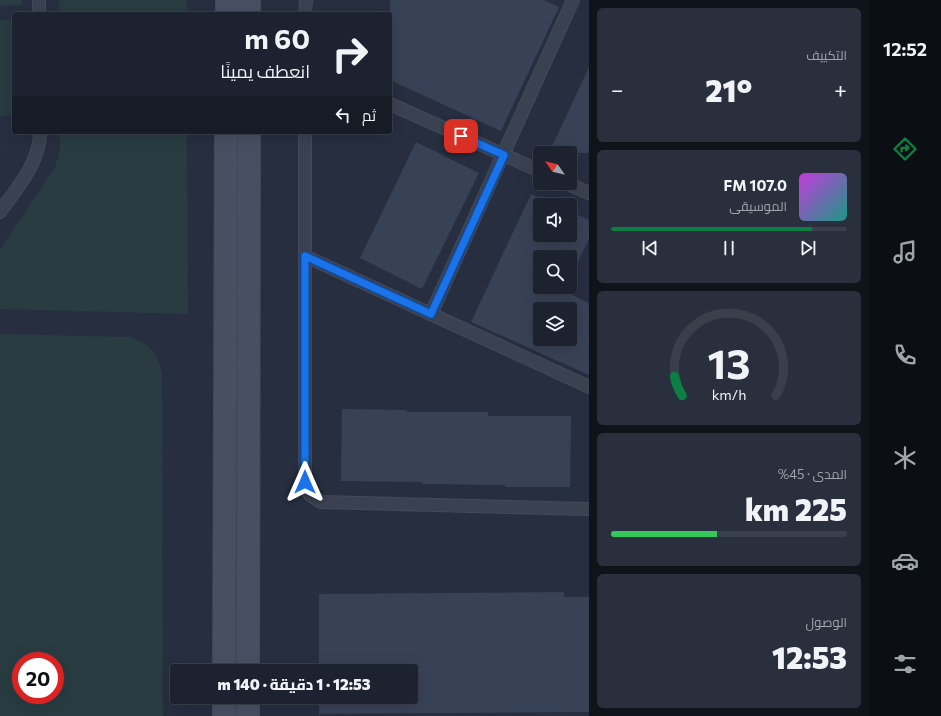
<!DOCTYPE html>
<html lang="ar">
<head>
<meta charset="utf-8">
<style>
	body { margin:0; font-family:Commissioner,Cairo,sans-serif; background:#292f3c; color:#f1f3f6; direction:rtl; height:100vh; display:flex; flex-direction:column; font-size:15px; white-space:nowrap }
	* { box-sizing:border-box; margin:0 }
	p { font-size:13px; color:#a0a4ab }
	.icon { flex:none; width:22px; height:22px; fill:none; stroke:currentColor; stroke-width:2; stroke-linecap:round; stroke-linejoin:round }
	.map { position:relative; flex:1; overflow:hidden; direction:ltr }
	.side { display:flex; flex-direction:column; gap:8px; padding:8px; background:#0f131a; width:280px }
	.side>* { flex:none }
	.top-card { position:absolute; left:12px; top:12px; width:380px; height:122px; border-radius:4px; box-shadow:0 4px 16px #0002,0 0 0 1px #3a3f4c; direction:rtl; background:#1c2230; color:#f1f3f6; overflow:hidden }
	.needle { width:26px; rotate:304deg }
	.tools { position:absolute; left:533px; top:146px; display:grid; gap:8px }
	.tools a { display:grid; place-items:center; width:44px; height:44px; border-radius:4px; background:#1c2230; box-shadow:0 4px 16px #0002,0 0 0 1px #3a3f4c; font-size:20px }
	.speed { position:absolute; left:12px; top:652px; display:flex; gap:8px; font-size:20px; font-weight:700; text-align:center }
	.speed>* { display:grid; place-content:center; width:52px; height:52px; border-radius:50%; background:#1c2230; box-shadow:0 4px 16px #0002,0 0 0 1px #3a3f4c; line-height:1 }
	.speed .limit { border:6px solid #d22; background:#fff; color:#111 }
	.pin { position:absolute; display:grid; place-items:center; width:34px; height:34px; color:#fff; margin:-17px; border-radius:8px; box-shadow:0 2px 6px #0006 }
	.me { position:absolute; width:44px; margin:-22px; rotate:0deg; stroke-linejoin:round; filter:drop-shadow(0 0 3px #0008) }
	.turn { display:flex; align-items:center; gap:14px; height:84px; padding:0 16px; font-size:18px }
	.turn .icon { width:52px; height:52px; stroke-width:2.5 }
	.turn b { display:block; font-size:28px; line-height:34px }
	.then { display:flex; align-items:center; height:38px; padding:0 16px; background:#0003; gap:8px; font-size:15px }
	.big { font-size:30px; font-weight:800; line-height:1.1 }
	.side .widget { flex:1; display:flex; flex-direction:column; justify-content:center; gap:6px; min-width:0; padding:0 14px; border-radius:6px; background:#292f3c }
	.side .dial { align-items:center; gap:0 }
	.dial svg { height:104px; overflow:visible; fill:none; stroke:#3a3f4c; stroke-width:7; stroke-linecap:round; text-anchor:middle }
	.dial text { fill:#f1f3f6; stroke:none }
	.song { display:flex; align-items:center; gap:12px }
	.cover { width:48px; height:48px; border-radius:6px; background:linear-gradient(135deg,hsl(290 70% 55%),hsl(170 70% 35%)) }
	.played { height:4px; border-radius:2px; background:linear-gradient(90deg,#0b8043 85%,#3a3f4c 85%) }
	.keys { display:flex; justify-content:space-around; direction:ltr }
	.heat { display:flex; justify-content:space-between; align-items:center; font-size:22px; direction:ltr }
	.charge { height:6px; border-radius:3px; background:linear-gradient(90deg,#34c759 45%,#3a3f4c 0) }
	.trip { position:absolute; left:170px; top:664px; width:248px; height:40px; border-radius:4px; background:#1c2230; box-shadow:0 4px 16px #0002,0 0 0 1px #3a3f4c; font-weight:800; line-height:40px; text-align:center; direction:rtl }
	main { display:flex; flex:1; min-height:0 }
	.menu { display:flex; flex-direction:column; width:72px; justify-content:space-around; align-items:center; background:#0b0e13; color:#a0a4ab }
	.menu .icon { width:28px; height:28px }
	.menu .current { color:#0b8043 }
	.menu b { font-size:18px; color:#f1f3f6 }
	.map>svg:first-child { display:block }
</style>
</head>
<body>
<main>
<nav class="menu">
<b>12:52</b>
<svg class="icon current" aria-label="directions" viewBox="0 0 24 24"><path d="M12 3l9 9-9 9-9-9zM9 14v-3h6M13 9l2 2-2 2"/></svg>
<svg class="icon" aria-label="music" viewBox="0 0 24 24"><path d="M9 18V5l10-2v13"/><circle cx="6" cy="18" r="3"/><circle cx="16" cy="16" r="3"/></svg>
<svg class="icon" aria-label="phone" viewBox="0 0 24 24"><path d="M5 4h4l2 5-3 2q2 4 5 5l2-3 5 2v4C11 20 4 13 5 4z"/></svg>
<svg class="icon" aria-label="climate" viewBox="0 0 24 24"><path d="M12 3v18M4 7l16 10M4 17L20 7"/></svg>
<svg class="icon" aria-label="car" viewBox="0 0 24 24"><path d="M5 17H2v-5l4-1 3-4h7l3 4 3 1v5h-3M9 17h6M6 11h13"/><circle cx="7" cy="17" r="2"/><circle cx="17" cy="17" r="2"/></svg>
<svg class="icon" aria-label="filters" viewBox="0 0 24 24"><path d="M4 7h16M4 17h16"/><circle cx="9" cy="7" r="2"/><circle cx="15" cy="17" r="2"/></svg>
</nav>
<section class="side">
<div class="widget"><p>التكييف</p>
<div class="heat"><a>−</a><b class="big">21°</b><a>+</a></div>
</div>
<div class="widget">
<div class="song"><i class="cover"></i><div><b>107.0 FM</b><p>الموسيقى</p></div></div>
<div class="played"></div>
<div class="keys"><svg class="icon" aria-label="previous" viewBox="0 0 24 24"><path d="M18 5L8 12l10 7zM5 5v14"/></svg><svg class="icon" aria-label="pause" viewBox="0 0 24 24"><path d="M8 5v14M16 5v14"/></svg><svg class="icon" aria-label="next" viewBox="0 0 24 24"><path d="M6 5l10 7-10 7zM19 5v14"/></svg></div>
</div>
<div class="widget dial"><svg viewBox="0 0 100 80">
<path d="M14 69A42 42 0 1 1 86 69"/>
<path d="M14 69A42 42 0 0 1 8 54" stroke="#0b8043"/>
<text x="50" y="56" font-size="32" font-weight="700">13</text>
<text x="50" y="72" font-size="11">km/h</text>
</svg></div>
<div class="widget"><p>المدى · 45%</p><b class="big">225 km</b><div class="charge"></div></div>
<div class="widget"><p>الوصول</p><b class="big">12:53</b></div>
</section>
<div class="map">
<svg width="589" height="716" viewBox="0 0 589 716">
	<rect width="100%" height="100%" fill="#262e40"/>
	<!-- green -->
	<g fill="#283c41" fill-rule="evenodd">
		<path d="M 0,0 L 22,0 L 22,5 L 0,6 Z"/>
		<rect x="59" y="0" width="128" height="14"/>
		<path d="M 0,20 L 14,21 L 14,115 L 0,116 Z"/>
		<path d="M 60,132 L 187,132 L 188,314 L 0,309 L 0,250 L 55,167 L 60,151 Z"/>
		<path d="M 0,334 L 131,337 C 152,347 157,351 162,374 L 163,716 L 0,716 ZM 21,661 L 55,661 L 55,695 L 21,695 Z"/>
	</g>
	<!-- building -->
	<g fill="#384256" fill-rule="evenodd">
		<path d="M 390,0 L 544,0 L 559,7 L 501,131 L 390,80 Z"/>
		<path d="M 589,67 L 589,153 L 549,153 Z"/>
		<path d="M 416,142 L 479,173 L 422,289 L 360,258 Z"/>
		<path d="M 531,194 L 556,205 L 540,205 L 540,235 L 570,235 L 570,211 L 589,220 L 589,239 L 570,279 L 570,257 L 540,257 L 540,287 L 567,287 L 564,291 L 589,303 L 589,375 L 471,322 ZM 540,309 L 570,309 L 570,339 L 540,339 Z"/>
		<path d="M 342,409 L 407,410 L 406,412 L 488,412 L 488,416 L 571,416 L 570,487 L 505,487 L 505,485 L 422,484 L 422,482 L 341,481 Z"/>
		<path d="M 564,592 L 564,597 L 589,597 L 589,712 L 319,714 L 319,697 L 411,697 L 411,671 L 319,671 L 319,594 Z"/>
	</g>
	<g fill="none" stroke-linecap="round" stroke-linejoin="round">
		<!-- lane casing -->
		<g stroke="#434a59" stroke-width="14">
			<g id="lane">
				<path d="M 39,0 L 39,14"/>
				<path d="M 305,14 L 306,0"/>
				<path d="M 390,104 L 540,171"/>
				<path d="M 305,132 L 305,482 L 310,495 L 321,502 L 589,509"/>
				<path d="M 566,183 L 589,193"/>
				<path d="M 0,212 C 17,188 40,163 40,132"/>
				<path d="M 305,256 L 589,387"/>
				<path d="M 431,314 L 573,0"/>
			</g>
		</g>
		<!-- secondary casing -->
		<g stroke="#434a59" stroke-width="24">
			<g id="secondary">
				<path d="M 227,14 L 227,0"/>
				<path d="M 249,14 L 249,0"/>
				<path d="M 224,671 L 226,132"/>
				<path d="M 248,671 L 249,132"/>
				<path d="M 224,716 L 224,697"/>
				<path d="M 248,716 L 248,697"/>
			</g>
		</g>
		<!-- lane -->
		<use href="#lane" stroke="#3a4150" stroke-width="12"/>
		<!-- secondary -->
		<use href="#secondary" stroke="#484f63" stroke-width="22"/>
	</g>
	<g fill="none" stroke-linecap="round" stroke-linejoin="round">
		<!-- route casing -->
		<g stroke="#114b97" stroke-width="10">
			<path id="route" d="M 305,482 L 305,256 L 431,314 L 504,155 L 461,136"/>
		</g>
		<!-- route -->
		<use href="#route" stroke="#1a73e8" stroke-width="7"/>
	</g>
</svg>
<div class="tools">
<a><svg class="needle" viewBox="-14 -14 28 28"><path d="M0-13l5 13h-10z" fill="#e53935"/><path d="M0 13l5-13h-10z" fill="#a0a4ab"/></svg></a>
<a><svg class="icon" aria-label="sound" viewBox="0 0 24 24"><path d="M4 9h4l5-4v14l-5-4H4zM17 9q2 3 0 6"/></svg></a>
<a><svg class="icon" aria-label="search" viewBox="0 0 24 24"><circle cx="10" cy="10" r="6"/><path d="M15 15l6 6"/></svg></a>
<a><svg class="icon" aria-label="layers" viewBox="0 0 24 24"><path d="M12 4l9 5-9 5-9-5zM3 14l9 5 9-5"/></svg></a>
</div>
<div class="speed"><div class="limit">20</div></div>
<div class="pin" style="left:461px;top:136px;background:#d93025"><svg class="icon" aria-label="arrive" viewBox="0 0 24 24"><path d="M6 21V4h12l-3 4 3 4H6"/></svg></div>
<svg class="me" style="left:305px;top:482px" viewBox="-20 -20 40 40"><path d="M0-17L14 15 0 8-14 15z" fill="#1a73e8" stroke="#fff" stroke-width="4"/></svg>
<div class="trip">12:53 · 1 دقيقة · 140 m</div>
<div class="top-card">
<div class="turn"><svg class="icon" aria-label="right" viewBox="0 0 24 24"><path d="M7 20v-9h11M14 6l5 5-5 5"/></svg><div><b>60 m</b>انعطف يمينًا</div></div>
<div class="then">ثم<svg class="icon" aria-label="left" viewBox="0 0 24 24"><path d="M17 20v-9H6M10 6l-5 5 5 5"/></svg></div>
</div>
</div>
</main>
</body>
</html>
